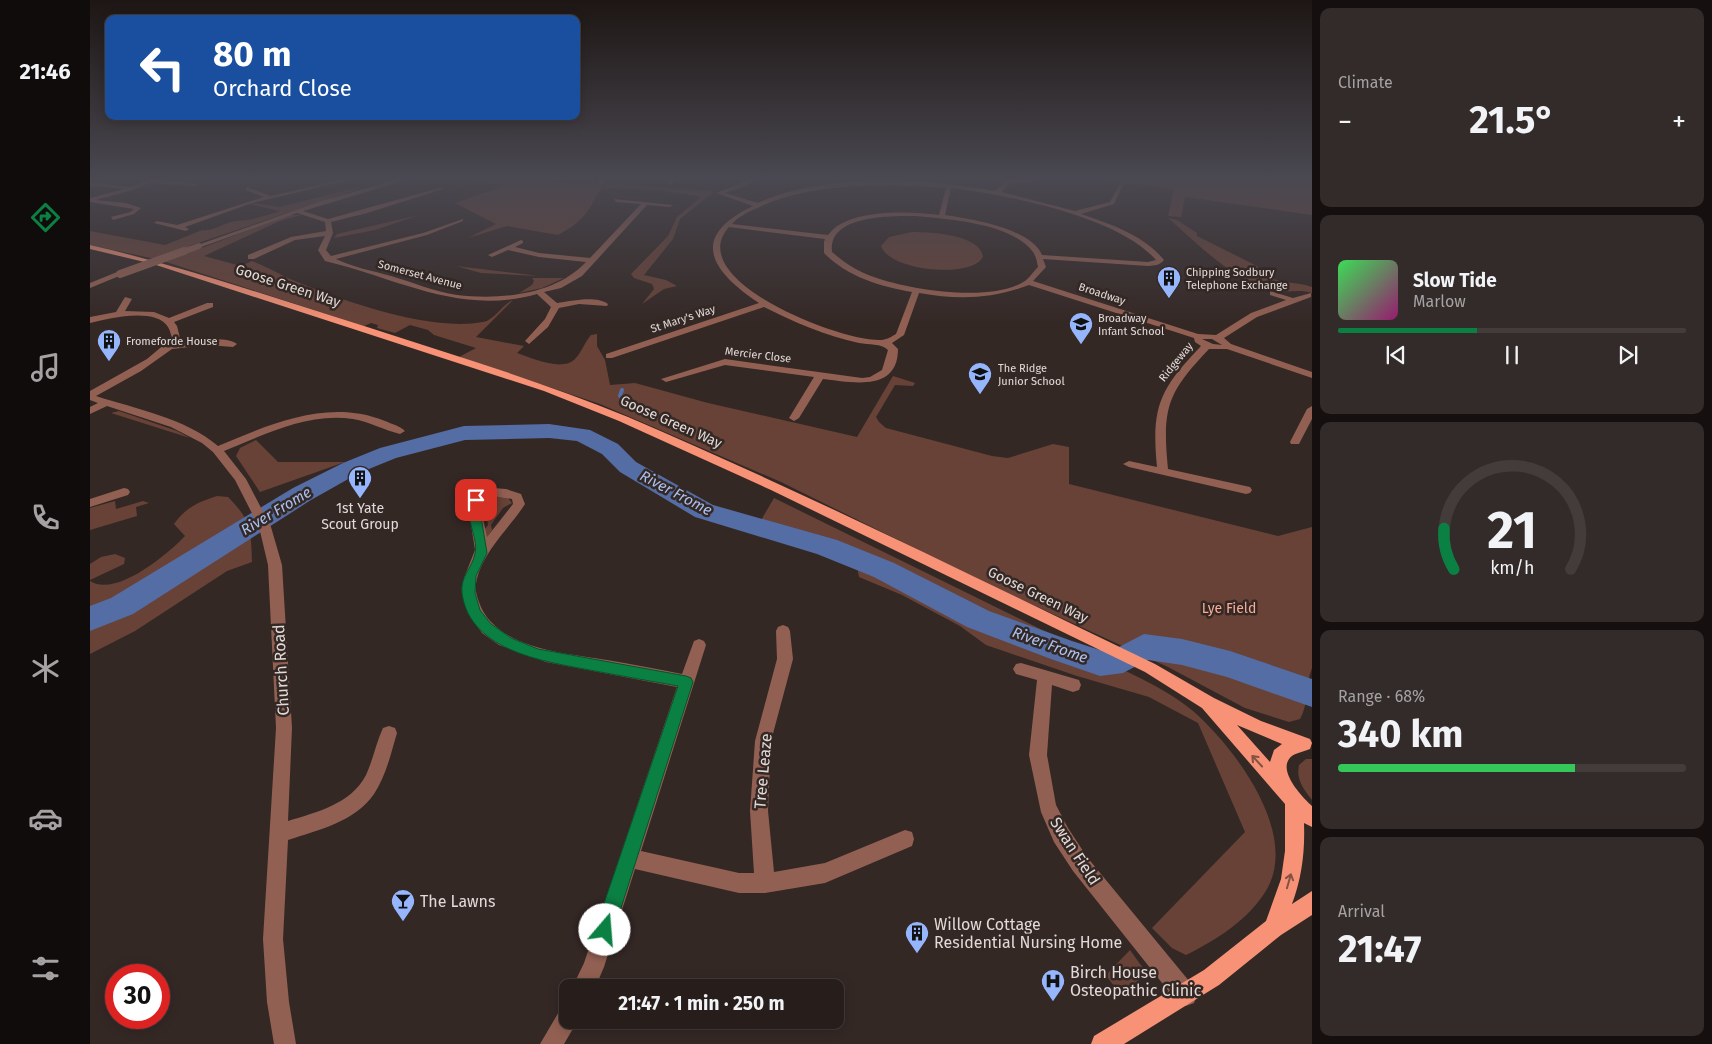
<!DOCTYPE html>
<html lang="en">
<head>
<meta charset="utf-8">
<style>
	body { margin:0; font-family:"Fira Sans",sans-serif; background:#332b29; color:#f1f3f6; height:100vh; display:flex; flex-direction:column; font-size:19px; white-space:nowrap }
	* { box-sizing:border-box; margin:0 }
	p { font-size:16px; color:#a4a2a3 }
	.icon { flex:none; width:28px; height:28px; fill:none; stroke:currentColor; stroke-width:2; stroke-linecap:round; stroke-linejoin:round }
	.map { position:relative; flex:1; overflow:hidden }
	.side { display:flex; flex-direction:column; gap:8px; padding:8px; background:#15100f; width:400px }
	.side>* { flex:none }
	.banner { position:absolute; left:15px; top:15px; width:475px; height:105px; border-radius:10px; box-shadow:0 2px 12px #0003,0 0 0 1px #433c3b; background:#1a4fa0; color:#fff; overflow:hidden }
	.speed { position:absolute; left:15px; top:964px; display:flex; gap:10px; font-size:25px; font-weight:700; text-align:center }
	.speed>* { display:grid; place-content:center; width:65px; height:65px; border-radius:50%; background:#271e1c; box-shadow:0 2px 12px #0003,0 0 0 1px #433c3b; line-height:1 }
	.speed .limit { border:8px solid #d22; background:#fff; color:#111 }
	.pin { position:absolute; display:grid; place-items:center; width:42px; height:42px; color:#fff; margin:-21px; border-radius:10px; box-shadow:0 2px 8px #0006 }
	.me { position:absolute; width:55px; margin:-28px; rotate:18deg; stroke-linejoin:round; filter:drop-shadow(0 0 4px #0008) }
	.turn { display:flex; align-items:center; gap:18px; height:105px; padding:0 25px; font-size:22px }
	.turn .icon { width:65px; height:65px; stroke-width:2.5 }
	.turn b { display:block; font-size:35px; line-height:42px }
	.big { font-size:38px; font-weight:700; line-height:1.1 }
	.side .card { flex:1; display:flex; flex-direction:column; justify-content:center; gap:8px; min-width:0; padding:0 18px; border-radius:10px; background:#332b29 }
	.side .dial { align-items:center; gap:0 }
	.dial svg { height:130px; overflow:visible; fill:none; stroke:#433c3b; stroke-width:7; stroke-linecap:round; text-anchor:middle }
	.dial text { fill:#f1f3f6; stroke:none }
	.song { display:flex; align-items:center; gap:15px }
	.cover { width:60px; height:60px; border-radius:8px; background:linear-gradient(135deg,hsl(130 70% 55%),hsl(320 70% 35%)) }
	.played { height:5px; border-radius:2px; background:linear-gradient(90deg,#0b8043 40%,#433c3b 40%) }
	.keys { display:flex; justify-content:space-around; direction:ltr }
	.heat { display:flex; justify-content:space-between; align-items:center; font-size:28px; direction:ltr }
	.charge { height:8px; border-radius:4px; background:linear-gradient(90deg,#34c759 68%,#433c3b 0) }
	.trip { position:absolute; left:469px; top:979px; width:285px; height:50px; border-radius:10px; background:#271e1c; box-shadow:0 2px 12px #0003,0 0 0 1px #433c3b; font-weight:700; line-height:50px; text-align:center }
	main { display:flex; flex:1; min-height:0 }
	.tab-bar { display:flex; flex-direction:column; width:90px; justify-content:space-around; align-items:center; background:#100c0b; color:#a4a2a3 }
	.tab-bar .icon { width:35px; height:35px }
	.tab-bar .current { color:#0b8043 }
	.tab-bar b { font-size:22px; color:#f1f3f6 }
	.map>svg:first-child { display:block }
</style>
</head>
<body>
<main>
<nav class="tab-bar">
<b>21:46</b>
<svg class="icon current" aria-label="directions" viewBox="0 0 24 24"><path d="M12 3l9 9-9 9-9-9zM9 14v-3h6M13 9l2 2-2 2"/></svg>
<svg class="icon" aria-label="music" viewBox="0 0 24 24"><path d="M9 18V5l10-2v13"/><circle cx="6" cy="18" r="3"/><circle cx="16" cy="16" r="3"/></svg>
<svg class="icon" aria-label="phone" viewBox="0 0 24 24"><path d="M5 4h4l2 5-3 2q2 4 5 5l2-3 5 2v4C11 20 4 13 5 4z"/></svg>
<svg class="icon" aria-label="climate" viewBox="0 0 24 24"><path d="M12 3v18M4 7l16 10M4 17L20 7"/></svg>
<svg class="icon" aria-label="car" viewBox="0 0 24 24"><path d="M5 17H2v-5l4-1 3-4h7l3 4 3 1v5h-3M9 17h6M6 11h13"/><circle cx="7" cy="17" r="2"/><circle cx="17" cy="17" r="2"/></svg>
<svg class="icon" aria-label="filters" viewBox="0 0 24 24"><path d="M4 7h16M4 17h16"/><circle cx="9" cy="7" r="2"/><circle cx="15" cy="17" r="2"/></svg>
</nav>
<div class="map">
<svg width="1222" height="1044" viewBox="0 0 1222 1044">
	<rect width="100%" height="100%" fill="#342825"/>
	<!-- green -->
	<g fill="#684237">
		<path d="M 374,177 L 444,177 L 480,184 L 514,183 L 625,191 L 590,219 L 583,239 L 554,275 L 576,280 L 587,286 L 574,289 L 552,304 L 564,289 L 562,284 L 544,278 L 541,274 L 578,236 L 587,217 L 610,198 L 608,196 L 564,190 L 513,188 C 504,197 504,203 497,212 C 490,222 479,229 468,235 L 417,226 L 378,238 L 406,224 L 365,203 L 413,186 L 388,181 L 360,187 L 383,180 Z"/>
		<path d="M 989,177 L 1186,177 L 1216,180 L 1222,182 L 1222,215 L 1095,197 L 1091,217 L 1078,216 L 1084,189 Z"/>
		<path d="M 269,187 L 271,188 L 99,246 L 109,249 L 199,215 L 211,215 L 190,221 L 114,256 L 151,266 L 162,261 C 175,266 187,273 200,279 C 250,300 339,332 393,322 C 405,320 412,304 423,300 L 386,337 L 434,346 L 427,353 C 442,358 472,372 485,359 C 491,353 495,342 501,335 L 507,334 L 507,346 L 515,360 L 520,385 L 545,383 L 618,403 L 767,437 L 803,376 L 825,383 L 823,386 L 805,385 L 786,417 L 789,422 L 796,428 L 902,456 L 918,458 L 963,444 L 979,447 L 979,484 L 1188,536 L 1222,527 L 1222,668 C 1215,685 1219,703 1210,719 L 1199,722 L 1155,708 L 1078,667 L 889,580 L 691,482 L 510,404 L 369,357 L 386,348 L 344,335 L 338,330 L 320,325 L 305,333 L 287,328 L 288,325 L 281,323 L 274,326 L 70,260 L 0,245 L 0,231 L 75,245 L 112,230 C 125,232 135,221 147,221 C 163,220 175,216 190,211 L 159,204 L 165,203 L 190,207 Z"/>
		<path d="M 329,215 L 285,230 L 244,238 L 247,234 Z"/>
		<path d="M 1078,218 L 1087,220 L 1107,233 L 1107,236 L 1167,266 C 1177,285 1204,280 1222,287 L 1222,293 C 1209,288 1196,294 1181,290 C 1139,277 1110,246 1078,218 Z"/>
		<path d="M 822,232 C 840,232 890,234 893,257 C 881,279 799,271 791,246 L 799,237 Z"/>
		<path d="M 366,266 L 449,276 L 391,273 Z"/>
		<path d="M 442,278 L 474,278 L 452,288 L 429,293 L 442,285 L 444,281 Z"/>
		<path d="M 29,411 L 87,431 L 100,438 L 21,413 Z"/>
		<path d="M 166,440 L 188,462 L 255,462 L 170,492 L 146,456 L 150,448 Z"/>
		<path d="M 406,495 L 417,497 L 422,503 L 413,508 L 401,525 L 402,530 L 396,539 L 394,530 L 398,525 L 396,510 L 391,507 L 391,503 Z"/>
		<path d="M 127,496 L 138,497 C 161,520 161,530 162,562 L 137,571 L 45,631 L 0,654 L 0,581 C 26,598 78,554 95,536 L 84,524 C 95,508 108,502 127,496 Z"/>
		<path d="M 684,498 L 1052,679 C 1070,688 1087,698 1103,711 C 1144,747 1209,832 1177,889 C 1159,920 1126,940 1096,955 L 1082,948 L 1062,928 L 1155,832 L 1108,723 L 1059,697 L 987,676 L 896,645 L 870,626 L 812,595 L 769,577 L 765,555 L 710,534 L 670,522 Z"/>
		<path d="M 25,501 L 26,509 L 53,501 L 59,503 L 46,507 L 47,516 L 0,530 L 0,508 Z"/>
		<path d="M 25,554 L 35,558 L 34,564 L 0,580 L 0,564 L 11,557 Z"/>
		<path d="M 1216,759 L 1222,759 L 1222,800 C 1213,788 1206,780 1209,765 Z"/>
		<path d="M 1040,950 L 1053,968 L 1052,978 L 1031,996 L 1016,975 Z"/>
	</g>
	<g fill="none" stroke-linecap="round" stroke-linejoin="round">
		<!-- stream -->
		<path stroke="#546da4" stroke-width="4" d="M 530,396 L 532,390"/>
		<!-- river -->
		<path fill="#546da4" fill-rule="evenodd" d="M 459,424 L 500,430 L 528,444 L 546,462 L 623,505 L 747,540 L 804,563 L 899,611 L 982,641 L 1010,650 L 1027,648 L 1054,634 L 1092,639 L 1140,651 L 1222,679 L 1222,707 L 1137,677 L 1092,665 L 1058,660 L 1033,673 L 1010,676 L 961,659 L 877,627 L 784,577 L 727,554 L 605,517 L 530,472 L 512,454 L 487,441 L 459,438 L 375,440 L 306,458 L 269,473 L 221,500 L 43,614 L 0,631 L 0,606 L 21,598 L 203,488 L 253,463 L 290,448 L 374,426 Z"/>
		<!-- minor -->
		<g fill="#926052" fill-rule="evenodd">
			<path d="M 64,177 L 72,177 L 67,180 L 109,184 L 106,186 L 60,183 L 43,190 L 6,200 L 36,203 L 51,208 L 44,214 L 23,220 L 21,217 L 40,212 L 44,209 L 0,202 L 0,198 L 34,189 L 0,186 L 0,182 L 41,187 Z"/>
			<path d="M 261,177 L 265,179 L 162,203 L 95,227 L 99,229 L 96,231 L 64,223 L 67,221 L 87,225 L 174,197 L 155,190 L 157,187 L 181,196 Z"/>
			<path d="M 316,177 L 326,177 L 213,211 L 238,219 L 353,187 L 353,189 L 277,213 L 241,222 L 243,233 L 236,250 L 241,256 L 333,233 L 373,219 L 373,221 L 337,235 L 246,259 C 262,267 283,271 301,276 C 322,282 345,292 367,295 C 411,300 465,295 496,262 L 449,257 L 418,250 L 402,257 L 398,255 L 431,240 L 433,241 L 433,243 L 425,247 L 449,253 L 500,258 L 551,204 L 526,202 L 524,199 L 583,205 L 580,207 L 557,205 L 492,276 L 471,288 L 454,292 L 467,303 C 481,301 506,295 518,304 L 517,306 L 489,304 L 469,308 L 458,327 L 439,344 L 435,341 L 455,319 L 461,307 L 447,294 C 370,316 307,278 235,261 L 228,250 L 235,236 L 205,240 L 164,259 L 158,259 L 158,255 L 201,237 L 236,231 L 235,222 L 207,213 L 111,247 L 105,246 L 231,201 Z"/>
			<path d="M 511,177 L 517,177 L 512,183 L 508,183 Z"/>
			<path d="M 582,177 L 587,177 L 582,184 L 578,184 Z"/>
			<path d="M 657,177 L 663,177 L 665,180 L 658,185 L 635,193 L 668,203 C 731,173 838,178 905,191 L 914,183 L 898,180 L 898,178 L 914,179 L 950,177 L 945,182 L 921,183 L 911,192 L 985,211 L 1020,202 L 1030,183 L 1034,183 L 1024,204 L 991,214 C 1020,224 1054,235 1074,260 C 1069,266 1065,265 1058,266 L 953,259 L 956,267 L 943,281 L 1108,334 L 1126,335 L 1161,313 L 1196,300 L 1180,295 L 1180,291 L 1203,298 L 1221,293 L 1221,297 L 1167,317 L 1134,338 L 1141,344 L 1222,372 L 1222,378 L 1137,349 L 1119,349 C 1077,393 1072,408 1078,469 L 1160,487 L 1162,490 L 1160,493 L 1156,494 L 1039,467 L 1033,464 L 1039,461 L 1067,467 C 1061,406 1070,389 1111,346 L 1105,342 L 1104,338 L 939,285 C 902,299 869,300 829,293 L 814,335 L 802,343 L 808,349 C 808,393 761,382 733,379 L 709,418 L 704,421 L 699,418 L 724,377 L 635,365 L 576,382 L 571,379 L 635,359 L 772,378 L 780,377 L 792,370 L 798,350 C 791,343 779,345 769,343 C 736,336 704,322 674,307 L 522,358 L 516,358 L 516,354 L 669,303 C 621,271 598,237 663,206 L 626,193 L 659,180 ZM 802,185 L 856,188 L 849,215 C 820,211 757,208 738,235 L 642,224 C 648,217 656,213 665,209 C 708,188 755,186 802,185 ZM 861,188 C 918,195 1028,216 1066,260 L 1058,262 L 952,255 C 941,228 881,219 855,215 ZM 825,216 C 858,219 922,223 943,252 C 946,256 947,262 948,267 C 944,271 940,277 935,281 C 902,303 820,290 784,277 C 768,272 755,263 742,252 C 738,215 799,216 825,216 ZM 639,227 L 735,239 L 734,242 L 734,253 C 756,276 791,287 822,292 L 806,334 C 801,337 798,339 792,340 C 753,343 591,280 639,227 ZM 1112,339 L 1122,339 L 1132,345 L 1123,344 Z"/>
			<path d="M 1222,177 L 1222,180 L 1209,179 Z"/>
			<path d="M 27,272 L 34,274 L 0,288 L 0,283 Z"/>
			<path d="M 35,297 L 42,299 L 35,311 L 64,312 L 79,318 L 117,303 L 123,303 L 123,307 L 84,322 L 87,326 L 90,338 L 87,343 C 102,341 136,335 147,344 L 143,347 L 118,345 L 82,349 L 51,371 L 6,396 C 46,409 95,418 128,446 C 181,424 238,398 295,421 C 302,424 310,426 315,431 L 310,434 C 294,430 280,422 263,419 C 218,412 174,435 134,451 L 156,479 L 181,527 L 192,565 L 202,728 L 198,821 C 227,812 261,804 276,775 C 283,760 286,743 293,728 L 299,726 L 305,728 L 307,733 C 301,753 296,776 284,794 C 265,822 228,830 198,840 L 193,939 L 199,1002 L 206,1044 L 184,1044 L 177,1002 L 173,939 L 186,728 L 178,565 L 169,527 L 145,480 L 123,452 L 112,443 L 81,427 L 17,406 L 0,414 L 0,407 L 8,403 L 0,400 L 0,391 L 57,359 L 82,338 C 81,335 80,330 78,327 C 66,307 19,318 0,323 L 0,317 L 26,312 Z"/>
			<path d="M 1222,406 L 1222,419 L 1210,442 L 1209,444 L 1201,444 L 1200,442 L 1217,409 Z"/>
			<path d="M 34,488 L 38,489 L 40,492 L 38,495 L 0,507 L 0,499 Z"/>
			<path d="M 403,488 L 416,489 L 431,494 L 435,504 C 419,529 391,553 386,584 C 385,591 387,596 389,602 C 405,649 476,653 517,660 C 542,664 567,669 592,674 L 604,641 L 609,639 L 614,641 L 616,645 L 551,851 L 649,873 L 664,873 L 660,811 L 665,741 L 687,659 L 686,631 L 688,627 L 693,625 L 698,627 L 700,631 L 703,659 L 681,741 L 678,811 L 684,872 L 735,863 L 815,830 L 822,832 L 824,839 L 822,846 L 735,883 L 675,893 L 649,893 L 545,869 L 514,967 L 505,988 L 482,988 L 494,963 L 587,687 L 456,662 L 409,645 L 392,633 L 378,613 L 372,594 L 374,578 L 385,550 L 378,505 L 387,493 ZM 403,496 L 422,499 L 423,504 L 397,537 L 390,505 L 396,498 Z"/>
			<path d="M 931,663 L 989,680 L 991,685 L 989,690 L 983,692 L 962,685 L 957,755 L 966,805 L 978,828 L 997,857 L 1104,987 L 1107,995 L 1104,1003 L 1096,1006 L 1088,1003 L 983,871 L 964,842 L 951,812 L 939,755 L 947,680 L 926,674 L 923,669 L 926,664 Z"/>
			<path d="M 478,1007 L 478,1020 L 488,1020 L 474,1044 L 450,1044 L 470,1010 Z"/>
		</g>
		<!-- major -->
		<path fill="#f79276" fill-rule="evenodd" d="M 0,245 C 92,266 181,297 271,325 C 360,354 451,381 538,417 C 716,493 890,580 1065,664 L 1124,698 L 1171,721 L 1220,739 L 1222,743 L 1220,749 C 1213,752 1203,753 1199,759 C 1189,773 1213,798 1222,806 L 1222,827 L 1214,823 C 1215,852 1212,877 1202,904 L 1222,891 L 1222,915 L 1191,935 L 1129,985 L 1034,1044 L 1001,1044 L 1004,1036 L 1114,970 L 1176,921 L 1191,879 L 1195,851 L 1195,804 L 1112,708 L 1055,672 L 681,490 L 529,421 L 454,391 L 63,264 L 0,249 ZM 1147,725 L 1192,744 L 1184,750 L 1180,762 Z"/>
		<!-- minor-bridge-far1 -->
		<path stroke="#926052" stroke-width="6" d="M 90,253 L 109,246"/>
		<!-- minor-bridge -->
		<path stroke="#926052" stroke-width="8" d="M 30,274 L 94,251"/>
	</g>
	<!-- one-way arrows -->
	<defs><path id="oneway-shaft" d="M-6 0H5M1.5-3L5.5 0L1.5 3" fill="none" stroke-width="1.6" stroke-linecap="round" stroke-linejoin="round" transform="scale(1.25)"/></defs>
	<g stroke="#825245">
		<use href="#oneway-shaft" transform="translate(1167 761) rotate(-133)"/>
		<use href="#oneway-shaft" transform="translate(1199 881) rotate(-74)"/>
	</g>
	<!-- sky -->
	<linearGradient id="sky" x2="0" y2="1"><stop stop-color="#1d1614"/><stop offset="0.55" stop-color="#4a4851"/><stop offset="1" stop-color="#4a4851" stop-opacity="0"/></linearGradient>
	<rect width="1222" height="324" fill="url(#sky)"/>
	<!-- route -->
	<path fill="#0b8043" stroke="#07532c" d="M 386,497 L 391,500 L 389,505 L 397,553 L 386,576 L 385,593 L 390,610 L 401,624 L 421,638 L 448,649 L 596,676 L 601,678 L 603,682 L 524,930 L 521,937 L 515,940 L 508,937 L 505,930 L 588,686 C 560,681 532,676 505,671 C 459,662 380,653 372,593 C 370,577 382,568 385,554 C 389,536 372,515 382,498 Z"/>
	<!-- icons -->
	<defs>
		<g id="building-pin" transform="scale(1.25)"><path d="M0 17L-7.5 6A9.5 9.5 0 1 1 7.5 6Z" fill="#95b6fd" stroke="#342825"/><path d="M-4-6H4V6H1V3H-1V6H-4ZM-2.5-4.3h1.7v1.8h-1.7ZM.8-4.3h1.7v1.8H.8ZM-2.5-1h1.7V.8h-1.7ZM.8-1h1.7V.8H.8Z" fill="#111"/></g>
		<g id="school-pin" transform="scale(1.25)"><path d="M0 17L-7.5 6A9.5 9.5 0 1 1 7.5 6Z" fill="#95b6fd" stroke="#342825"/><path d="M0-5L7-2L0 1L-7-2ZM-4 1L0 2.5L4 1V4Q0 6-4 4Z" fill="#111"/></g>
		<g id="bar-pin" transform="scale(1.25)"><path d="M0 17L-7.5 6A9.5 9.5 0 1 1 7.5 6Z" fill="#95b6fd" stroke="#342825"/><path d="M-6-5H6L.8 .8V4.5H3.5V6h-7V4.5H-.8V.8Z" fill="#111"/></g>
		<g id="hospital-pin" transform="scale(1.25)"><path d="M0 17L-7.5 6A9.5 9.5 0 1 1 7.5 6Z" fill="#95b6fd" stroke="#342825"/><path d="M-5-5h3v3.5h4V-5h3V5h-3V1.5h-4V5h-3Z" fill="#111"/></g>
	</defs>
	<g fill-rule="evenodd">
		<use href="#building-pin" x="1079" y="278"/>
		<use href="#school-pin" x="991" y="324"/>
		<use href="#building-pin" x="19" y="341"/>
		<use href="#school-pin" x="890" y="374"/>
		<use href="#building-pin" x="270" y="478"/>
		<use href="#bar-pin" x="313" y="901"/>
		<use href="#building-pin" x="827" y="933"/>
		<use href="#hospital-pin" x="963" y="981"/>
	</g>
	<g text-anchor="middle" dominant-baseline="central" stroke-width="5" stroke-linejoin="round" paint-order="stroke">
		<!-- far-poi labels -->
		<g font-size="11" fill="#e2dad8" stroke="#342825" text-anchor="start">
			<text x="1096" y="272">Chipping Sodbury<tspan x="1096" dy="13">Telephone Exchange</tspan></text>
			<text x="1008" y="318">Broadway<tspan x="1008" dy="13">Infant School</tspan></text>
			<text x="36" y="341">Fromeforde House</text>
			<text x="908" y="368">The Ridge<tspan x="908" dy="13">Junior School</tspan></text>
		</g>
		<!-- far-street labels -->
		<g font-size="11" fill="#e2dad8" stroke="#342825">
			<text transform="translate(330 275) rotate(15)">Somerset Avenue</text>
			<text transform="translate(1012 294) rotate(18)">Broadway</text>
			<text transform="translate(593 319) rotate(-18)">St Mary's Way</text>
			<text transform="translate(668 355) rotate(7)">Mercier Close</text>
			<text transform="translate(1086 362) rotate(-51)">Ridgeway</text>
		</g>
		<!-- street labels -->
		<g font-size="14" fill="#e2dad8" stroke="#342825">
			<text transform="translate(198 286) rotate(18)">Goose Green Way</text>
			<text transform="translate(581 422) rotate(24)">Goose Green Way</text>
			<text transform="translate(948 595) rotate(26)">Goose Green Way</text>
		</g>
		<!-- poi labels -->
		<g font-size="14" fill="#e2dad8" stroke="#342825">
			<text x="270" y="508">1st Yate<tspan x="270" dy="16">Scout Group</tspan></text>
		</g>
		<!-- park labels -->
		<g font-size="14" fill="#faac96" stroke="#342825">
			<text x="1139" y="608">Lye Field</text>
		</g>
		<!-- water labels -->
		<g font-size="15" font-style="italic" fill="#aac1f1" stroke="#342825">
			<text transform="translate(586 493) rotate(28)">River Frome</text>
			<text transform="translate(186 511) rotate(-31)">River Frome</text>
			<text transform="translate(960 645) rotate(20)">River Frome</text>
		</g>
		<!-- near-street labels -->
		<g font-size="16" fill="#e2dad8" stroke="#342825">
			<text transform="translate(191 670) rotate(-93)">Church Road</text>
			<text transform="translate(673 771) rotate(-85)">Tree Leaze</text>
			<text transform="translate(985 851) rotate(57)">Swan Field</text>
		</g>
		<!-- near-poi labels -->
		<g font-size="16" fill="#e2dad8" stroke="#342825" text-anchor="start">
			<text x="330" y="901">The Lawns</text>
			<text x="844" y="924">Willow Cottage<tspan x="844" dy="18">Residential Nursing Home</tspan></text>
			<text x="980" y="972">Birch House<tspan x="980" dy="18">Osteopathic Clinic</tspan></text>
		</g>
	</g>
</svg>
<div class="speed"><div class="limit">30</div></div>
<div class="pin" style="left:386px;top:500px;background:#d93025"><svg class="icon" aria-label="arrive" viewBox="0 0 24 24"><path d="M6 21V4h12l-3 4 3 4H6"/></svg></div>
<svg class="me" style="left:515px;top:930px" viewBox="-20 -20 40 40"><circle r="19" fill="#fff"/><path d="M0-13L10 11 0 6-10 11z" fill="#0b8043"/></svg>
<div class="trip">21:47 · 1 min · 250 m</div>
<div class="banner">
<div class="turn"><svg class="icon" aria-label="left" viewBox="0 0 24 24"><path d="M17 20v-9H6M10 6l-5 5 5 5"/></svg><div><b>80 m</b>Orchard Close</div></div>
</div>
</div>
<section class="side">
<div class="card"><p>Climate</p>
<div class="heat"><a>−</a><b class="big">21.5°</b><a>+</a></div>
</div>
<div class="card">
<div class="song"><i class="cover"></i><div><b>Slow Tide</b><p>Marlow</p></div></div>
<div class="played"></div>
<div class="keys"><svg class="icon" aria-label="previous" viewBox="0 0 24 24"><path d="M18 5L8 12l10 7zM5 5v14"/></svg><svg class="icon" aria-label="pause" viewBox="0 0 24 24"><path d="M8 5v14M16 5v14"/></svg><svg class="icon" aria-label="next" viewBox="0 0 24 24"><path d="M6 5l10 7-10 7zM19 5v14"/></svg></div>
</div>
<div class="card dial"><svg viewBox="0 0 100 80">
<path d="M14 69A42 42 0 1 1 86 69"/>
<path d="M14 69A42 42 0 0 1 8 44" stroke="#0b8043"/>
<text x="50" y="56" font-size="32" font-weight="700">21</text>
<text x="50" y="72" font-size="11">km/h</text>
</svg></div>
<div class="card"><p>Range · 68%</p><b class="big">340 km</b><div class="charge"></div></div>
<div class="card"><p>Arrival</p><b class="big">21:47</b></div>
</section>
</main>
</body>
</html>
